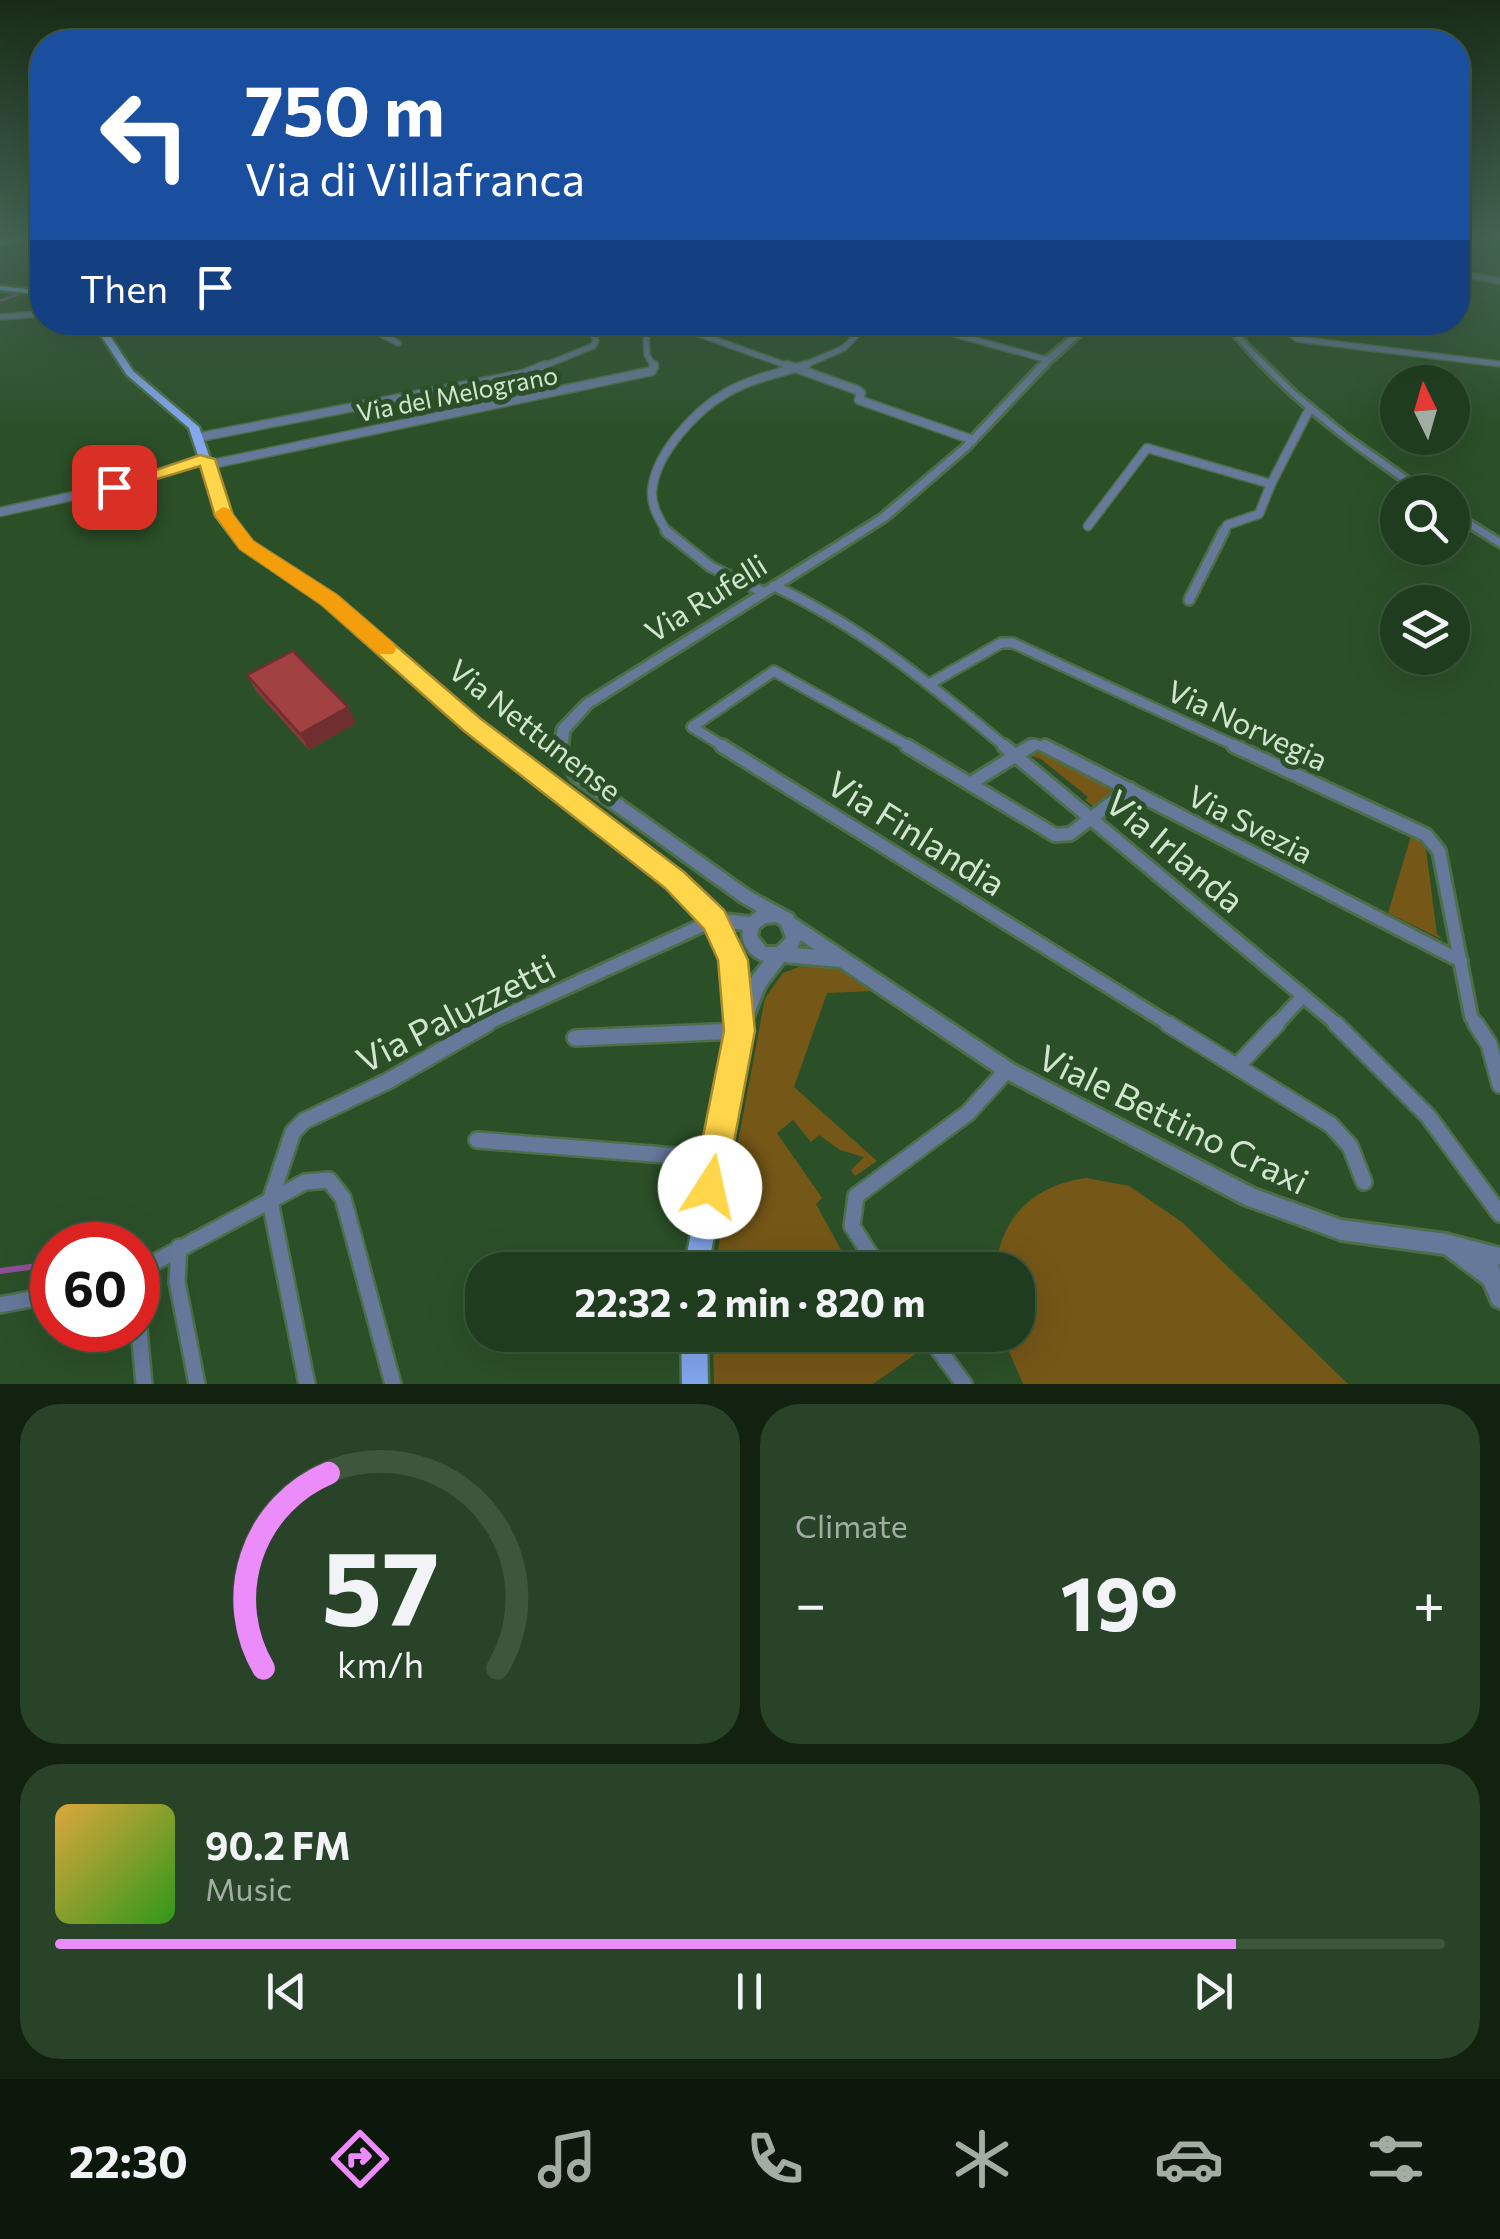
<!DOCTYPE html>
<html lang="en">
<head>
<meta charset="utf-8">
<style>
	body { margin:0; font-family:Commissioner,sans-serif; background:#284327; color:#f1f3f6; height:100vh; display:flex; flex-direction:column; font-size:38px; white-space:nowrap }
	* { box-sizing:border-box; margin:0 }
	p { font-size:32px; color:#a2ada4 }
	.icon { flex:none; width:55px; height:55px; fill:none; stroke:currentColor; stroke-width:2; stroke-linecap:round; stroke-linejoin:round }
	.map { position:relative; height:1384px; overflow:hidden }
	.sheet { display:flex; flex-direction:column; gap:20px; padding:20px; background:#122110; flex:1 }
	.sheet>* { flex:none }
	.guide { position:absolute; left:30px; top:30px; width:1440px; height:305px; border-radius:40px; box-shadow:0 10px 40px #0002,0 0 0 2px #3d563c; background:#1a4fa0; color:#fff; overflow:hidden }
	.needle { width:65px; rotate:355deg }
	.tools { position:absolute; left:1380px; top:365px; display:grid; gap:20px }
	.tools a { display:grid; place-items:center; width:90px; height:90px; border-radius:50%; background:#203c1e; box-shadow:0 10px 40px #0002,0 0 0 2px #3d563c; font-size:50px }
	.speed { position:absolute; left:30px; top:1222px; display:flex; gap:20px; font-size:50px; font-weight:700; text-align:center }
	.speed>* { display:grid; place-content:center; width:130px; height:130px; border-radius:50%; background:#203c1e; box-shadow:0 10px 40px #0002,0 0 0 2px #3d563c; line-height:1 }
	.speed .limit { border:15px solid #d22; background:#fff; color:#111 }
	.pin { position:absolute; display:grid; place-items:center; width:85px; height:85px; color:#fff; margin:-42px; border-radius:20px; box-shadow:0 5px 15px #0006 }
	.me { position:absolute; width:110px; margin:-55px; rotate:10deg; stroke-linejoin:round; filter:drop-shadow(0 0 8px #0008) }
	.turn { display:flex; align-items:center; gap:35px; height:210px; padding:0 50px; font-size:45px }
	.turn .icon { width:130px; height:130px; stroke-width:2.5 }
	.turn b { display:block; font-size:70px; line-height:85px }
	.then { display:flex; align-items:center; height:95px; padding:0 50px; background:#0003; gap:20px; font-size:38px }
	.big { font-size:75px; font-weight:700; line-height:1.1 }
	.sheet .tile { flex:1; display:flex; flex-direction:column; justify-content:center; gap:15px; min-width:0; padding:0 35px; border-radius:40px; background:#284327 }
	.sheet .dial { align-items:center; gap:0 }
	.dial svg { height:260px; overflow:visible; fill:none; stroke:#3d563c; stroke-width:7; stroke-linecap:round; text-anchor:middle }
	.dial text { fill:#f1f3f6; stroke:none }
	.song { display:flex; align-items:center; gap:30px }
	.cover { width:120px; height:120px; border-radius:15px; background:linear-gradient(135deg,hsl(40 70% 55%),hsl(110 70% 35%)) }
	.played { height:10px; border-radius:5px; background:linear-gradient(90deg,#ec8cfa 85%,#3d563c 85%) }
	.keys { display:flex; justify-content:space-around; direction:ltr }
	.heat { display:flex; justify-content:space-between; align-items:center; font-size:55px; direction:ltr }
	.sheet .tiles { flex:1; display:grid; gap:20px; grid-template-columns:1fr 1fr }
	.tile:last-child { grid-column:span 2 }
	.trip { position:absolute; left:465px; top:1252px; width:570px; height:100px; border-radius:40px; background:#203c1e; box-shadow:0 10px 40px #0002,0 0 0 2px #3d563c; font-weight:700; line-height:100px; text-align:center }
	.tabs { display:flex; height:160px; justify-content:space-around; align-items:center; background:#0d180c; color:#a2ada4 }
	.tabs .icon { width:70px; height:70px }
	.tabs .current { color:#ec8cfa }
	.tabs b { font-size:45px; color:#f1f3f6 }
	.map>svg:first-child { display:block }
</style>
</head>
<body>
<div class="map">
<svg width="1500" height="1384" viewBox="0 0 1500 1384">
	<rect width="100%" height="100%" fill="#2b5028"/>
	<!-- green -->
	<g fill="#755717">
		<path d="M 1042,748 L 1114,787 L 1115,792 L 1096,808 L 1085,800 L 1088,797 L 1041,759 L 1027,754 Z"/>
		<path d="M 1411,836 L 1425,842 L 1437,934 L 1443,940 L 1388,913 Z"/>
		<path d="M 809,963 L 841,968 L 874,991 L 827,993 L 794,1087 L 877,1161 L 855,1176 L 851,1170 L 864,1157 L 840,1150 L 819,1135 L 811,1142 L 793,1120 L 777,1133 L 822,1198 L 816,1204 L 852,1270 L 714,1270 L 765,998 L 783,973 Z"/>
		<path d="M 1086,1178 L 1129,1186 L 1182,1222 L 1348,1384 L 1023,1384 L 1002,1335 L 1018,1335 L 1018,1270 L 995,1270 C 1002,1216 1032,1186 1086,1178 Z"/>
		<path d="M 713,1335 L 888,1335 L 896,1349 L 914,1336 L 924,1348 L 873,1384 L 714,1384 Z"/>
	</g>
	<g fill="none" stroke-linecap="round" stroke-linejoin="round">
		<!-- stream-far1 -->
		<path stroke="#8e4f97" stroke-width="2.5" d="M 0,301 L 19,294"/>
		<!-- stream -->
		<path stroke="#8e4f97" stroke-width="6" d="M 0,1271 L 52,1264"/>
		<!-- minor-far4 casing -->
		<g stroke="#4c6e49" stroke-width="8">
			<g id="minor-far4">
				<path d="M 0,243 L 24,238"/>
				<path d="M 1458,273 L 1500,281"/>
				<path d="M 1458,291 L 1458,295"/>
				<path d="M 0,317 L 39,314"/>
				<path d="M 358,322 L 398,343"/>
				<path d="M 665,322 L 794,368"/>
				<path d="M 1275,322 L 1297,339 L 1500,364"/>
				<path d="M 928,327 L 1048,360"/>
				<path d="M 539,368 L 593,346 L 596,341 L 593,334"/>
				<path d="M 655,368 L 647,355 L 646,335 L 664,322"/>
				<path d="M 798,368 L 844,348 L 869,322"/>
			</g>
		</g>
		<!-- minor-far3 casing -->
		<g stroke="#4c6e49" stroke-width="11">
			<g id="minor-far3">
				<path d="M 787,365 L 857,390 L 861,393 L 859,400 L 973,440"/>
				<path d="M 200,437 L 523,374 L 545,365"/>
				<path d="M 208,465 L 652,371 L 654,365"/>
				<path d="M 0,512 L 114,487 L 206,459"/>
				<path d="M 1088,526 L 1147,448 L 1271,484 L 1310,408"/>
				<path d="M 668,534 C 660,520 651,507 652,491 C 655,454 695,411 726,393 C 750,379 779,373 806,365"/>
				<path d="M 1223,534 L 1227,525 L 1259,514 L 1271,484"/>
			</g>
		</g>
		<!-- minor-far2 casing -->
		<g stroke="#4c6e49" stroke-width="14">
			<g id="minor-far2">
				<path d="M 666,531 L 711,567 L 763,592"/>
				<path d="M 774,586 C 864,628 932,686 1007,748"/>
				<path d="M 1189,600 L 1224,531"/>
				<path d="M 931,683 L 1001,643 L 1013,643 L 1240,748"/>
				<path d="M 726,748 L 692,727 L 774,671 L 912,748"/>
				<path d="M 1027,748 L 1034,744 L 1049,748"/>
			</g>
		</g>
		<!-- minor-far1 casing -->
		<g stroke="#4c6e49" stroke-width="18">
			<g id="minor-far1">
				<path d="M 722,746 L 1172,1026"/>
				<path d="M 907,746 L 1055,835 L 1070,834 L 1130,789"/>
				<path d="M 1004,746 L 1339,1026"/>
				<path d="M 1045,746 L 1461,961"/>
				<path d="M 1234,746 L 1426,835 L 1439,851 L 1471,1016 L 1477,1026"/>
				<path d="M 971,783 L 1031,746"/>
				<path d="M 482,1026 L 714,920"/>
				<path d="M 1275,1026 L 1303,996"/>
			</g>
		</g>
		<!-- minor casing -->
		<g stroke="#4c6e49" stroke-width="20">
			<g id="minor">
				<path d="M 1168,1024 L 1331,1125 L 1350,1146 L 1364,1182"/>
				<path d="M 1336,1024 L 1428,1116 L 1500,1214"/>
				<path d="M 1476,1024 L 1489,1044 L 1500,1085"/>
				<path d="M 575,1038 L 738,1031"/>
				<path d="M 1237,1066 L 1277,1024"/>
				<path d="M 477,1140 L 715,1159"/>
				<path d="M 270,1201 L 293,1132 L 304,1121 L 388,1081 L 487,1024"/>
				<path d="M 270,1201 L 307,1384"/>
				<path d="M 179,1247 L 177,1282 L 197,1384"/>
				<path d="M 880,1270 L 852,1226 L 856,1196 L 968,1113 L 1007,1070"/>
				<path d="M 138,1271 L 305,1182 L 329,1180 L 343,1198 L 393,1384"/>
				<path d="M 0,1305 L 52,1295"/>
				<path d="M 138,1318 L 144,1384"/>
				<path d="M 928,1335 L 964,1384"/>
			</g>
		</g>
		<!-- tertiary casing -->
		<g stroke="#4c6e49" stroke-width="6">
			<g id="tertiary">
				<path d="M 1088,322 L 1096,322 L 1051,362 L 969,449 L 887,520 L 591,707 L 569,732 L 567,750 L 582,772 L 751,892 L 793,915 L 794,918 L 1013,1064 L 1255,1189 L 1341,1220 L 1446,1234 L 1500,1248 L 1500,1264 L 1498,1265 L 1500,1270 L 1500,1308 L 1493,1305 L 1484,1284 L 1444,1254 L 1341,1240 L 1243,1204 L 1001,1076 L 840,967 L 784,962 L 765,987 L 748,1030 L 742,1032 L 736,1030 L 733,1024 L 752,976 L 764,961 C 751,957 740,944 743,930 L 708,925 L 706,920 L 708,915 L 714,913 L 750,917 L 757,911 L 741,902 L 572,780 L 553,751 L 558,727 L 583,701 L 879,516 L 963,445 L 1045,358 ZM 776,922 L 781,925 L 786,938 L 777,947 L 766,947 L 757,936 L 759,928 L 766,923 ZM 801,940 L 815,950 L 797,948 Z"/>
				<path d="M 1223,322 L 1230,322 L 1249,346 L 1296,392 L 1347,434 L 1429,492 L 1418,492 C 1346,443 1277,392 1223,322 Z"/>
				<path d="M 1452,509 L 1500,539 L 1500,547 L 1452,517 Z"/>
			</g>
		</g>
		<!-- primary casing -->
		<g stroke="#4c6e49" stroke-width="5">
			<g id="primary">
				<path d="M 0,286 L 42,291 L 42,295 L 0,290 Z"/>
				<path d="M 39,303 L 42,303 L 42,318 L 33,310 Z"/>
				<path d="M 92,322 L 101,322 L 133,371 L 199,427 L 227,507 L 246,538 L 340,601 L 477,721 L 681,874 L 721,914 L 743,960 L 749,1031 L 708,1270 L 684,1270 L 729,1031 L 723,960 L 707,926 L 669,886 L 467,729 L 330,607 L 237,543 L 215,507 L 189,428 L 127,375 Z"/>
				<path d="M 681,1335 L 707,1335 L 708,1384 L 682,1384 Z"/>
			</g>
		</g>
		<!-- minor-far4 -->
		<use href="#minor-far4" stroke="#66799b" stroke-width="5"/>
		<!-- minor-far3 -->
		<use href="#minor-far3" stroke="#66799b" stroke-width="8"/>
		<!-- minor-far2 -->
		<use href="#minor-far2" stroke="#66799b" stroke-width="9"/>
		<!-- minor-far1 -->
		<use href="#minor-far1" stroke="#66799b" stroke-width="12"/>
		<!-- minor -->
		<use href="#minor" stroke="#66799b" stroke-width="15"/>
		<!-- tertiary -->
		<use href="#tertiary" fill="#66799b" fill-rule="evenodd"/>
		<!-- primary -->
		<use href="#primary" fill="#83a8ef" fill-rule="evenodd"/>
	</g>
	<!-- wall -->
	<path fill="#8b3839" d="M 247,675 L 356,723 L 309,750 L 256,691 Z"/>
	<!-- shaded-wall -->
	<path fill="#712e2e" d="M 348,707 L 356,723 L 309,750 L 300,734 Z"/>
	<!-- building -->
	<path fill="#a24142" stroke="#712e2e" stroke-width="2.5" d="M 293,651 L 348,707 L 300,734 L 247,675 Z"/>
	<!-- sky -->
	<linearGradient id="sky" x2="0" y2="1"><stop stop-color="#182c16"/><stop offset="0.55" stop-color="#446453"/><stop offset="1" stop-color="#446453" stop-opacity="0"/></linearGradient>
	<rect width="1500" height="432" fill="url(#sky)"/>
	<!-- route -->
	<path fill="#ffd54a" stroke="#a68a30" stroke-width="2.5" d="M 200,455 L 215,459 L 233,515 L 253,541 L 337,595 L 481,719 L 684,872 L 724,910 L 748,960 L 755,1031 L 723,1200 L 710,1205 L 698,1200 L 693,1187 L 724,1031 L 718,960 L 704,929 L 665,888 L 464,731 L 322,605 L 240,549 L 215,516 L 200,466 L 114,492 L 105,487 Z"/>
	<!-- slow -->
	<path fill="#f59e0b" d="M 223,507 L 229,509 L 253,541 L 337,595 L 393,643 L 396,649 L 393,654 L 378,654 L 322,605 L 240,549 L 214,513 Z"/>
	<g text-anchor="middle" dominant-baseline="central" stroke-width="10" stroke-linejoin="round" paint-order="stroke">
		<!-- far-street labels -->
		<g font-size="25" fill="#d1e6ce" stroke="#2b5028">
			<text transform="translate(457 393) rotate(-11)">Via del Melograno</text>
		</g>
		<!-- street labels -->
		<g font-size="30" fill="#d1e6ce" stroke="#2b5028">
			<text transform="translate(705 597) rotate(-32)">Via Rufelli</text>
			<text transform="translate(1248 724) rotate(25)">Via Norvegia</text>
			<text transform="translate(536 729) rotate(38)">Via Nettunense</text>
			<text transform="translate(1251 823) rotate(27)">Via Svezia</text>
		</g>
		<!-- near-street labels -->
		<g font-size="35" fill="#d1e6ce" stroke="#2b5028">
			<text transform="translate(917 832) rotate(32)">Via Finlandia</text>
			<text transform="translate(1176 850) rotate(40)">Via Irlanda</text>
			<text transform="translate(455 1012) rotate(-27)">Via Paluzzetti</text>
			<text transform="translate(1174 1118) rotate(26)">Viale Bettino Craxi</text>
		</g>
	</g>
</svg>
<div class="tools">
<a><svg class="needle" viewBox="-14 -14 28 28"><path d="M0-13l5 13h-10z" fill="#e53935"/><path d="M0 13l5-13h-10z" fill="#a2ada4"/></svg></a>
<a><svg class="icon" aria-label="search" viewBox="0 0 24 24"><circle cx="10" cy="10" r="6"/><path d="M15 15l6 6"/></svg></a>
<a><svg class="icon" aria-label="layers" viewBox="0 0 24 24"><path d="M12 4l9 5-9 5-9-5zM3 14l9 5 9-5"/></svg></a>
</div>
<div class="speed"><div class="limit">60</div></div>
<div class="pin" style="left:114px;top:487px;background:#d93025"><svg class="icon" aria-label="arrive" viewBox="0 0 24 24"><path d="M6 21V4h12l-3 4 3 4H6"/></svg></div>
<svg class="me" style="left:710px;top:1187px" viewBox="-20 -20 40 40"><circle r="19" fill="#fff"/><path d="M0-13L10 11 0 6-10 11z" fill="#ffd54a"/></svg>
<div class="trip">22:32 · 2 min · 820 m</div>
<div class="guide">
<div class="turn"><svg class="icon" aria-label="left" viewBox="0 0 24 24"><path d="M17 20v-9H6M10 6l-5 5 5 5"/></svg><div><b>750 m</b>Via di Villafranca</div></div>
<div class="then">Then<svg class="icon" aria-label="arrive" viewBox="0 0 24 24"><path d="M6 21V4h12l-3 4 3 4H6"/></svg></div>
</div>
</div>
<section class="sheet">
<div class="tiles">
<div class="tile dial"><svg viewBox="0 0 100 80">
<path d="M14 69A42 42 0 1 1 86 69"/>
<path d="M14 69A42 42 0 0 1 34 9" stroke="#ec8cfa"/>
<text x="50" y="56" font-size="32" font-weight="700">57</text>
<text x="50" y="72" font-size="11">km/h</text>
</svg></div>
<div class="tile"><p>Climate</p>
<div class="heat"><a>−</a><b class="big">19°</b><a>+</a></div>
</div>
<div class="tile">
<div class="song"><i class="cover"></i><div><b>90.2 FM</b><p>Music</p></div></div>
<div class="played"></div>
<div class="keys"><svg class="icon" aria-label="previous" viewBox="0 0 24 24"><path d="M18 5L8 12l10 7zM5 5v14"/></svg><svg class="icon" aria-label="pause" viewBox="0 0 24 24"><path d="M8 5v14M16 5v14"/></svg><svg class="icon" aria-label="next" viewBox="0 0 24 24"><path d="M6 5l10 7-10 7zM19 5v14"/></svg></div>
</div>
</div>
</section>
<nav class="tabs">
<b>22:30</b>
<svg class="icon current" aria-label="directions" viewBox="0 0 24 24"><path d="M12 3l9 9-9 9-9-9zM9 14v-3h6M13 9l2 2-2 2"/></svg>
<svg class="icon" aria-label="music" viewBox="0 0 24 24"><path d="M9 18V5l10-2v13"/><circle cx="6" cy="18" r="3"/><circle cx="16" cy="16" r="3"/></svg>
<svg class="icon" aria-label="phone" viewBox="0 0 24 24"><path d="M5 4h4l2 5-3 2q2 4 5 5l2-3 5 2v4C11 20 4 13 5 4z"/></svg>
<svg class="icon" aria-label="climate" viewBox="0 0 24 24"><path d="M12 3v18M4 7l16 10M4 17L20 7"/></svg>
<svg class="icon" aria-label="car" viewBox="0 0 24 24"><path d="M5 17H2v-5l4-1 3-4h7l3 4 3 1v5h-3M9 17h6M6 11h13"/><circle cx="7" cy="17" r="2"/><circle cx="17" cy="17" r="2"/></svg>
<svg class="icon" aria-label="filters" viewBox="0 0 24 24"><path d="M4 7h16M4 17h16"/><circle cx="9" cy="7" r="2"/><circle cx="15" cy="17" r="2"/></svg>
</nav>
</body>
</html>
